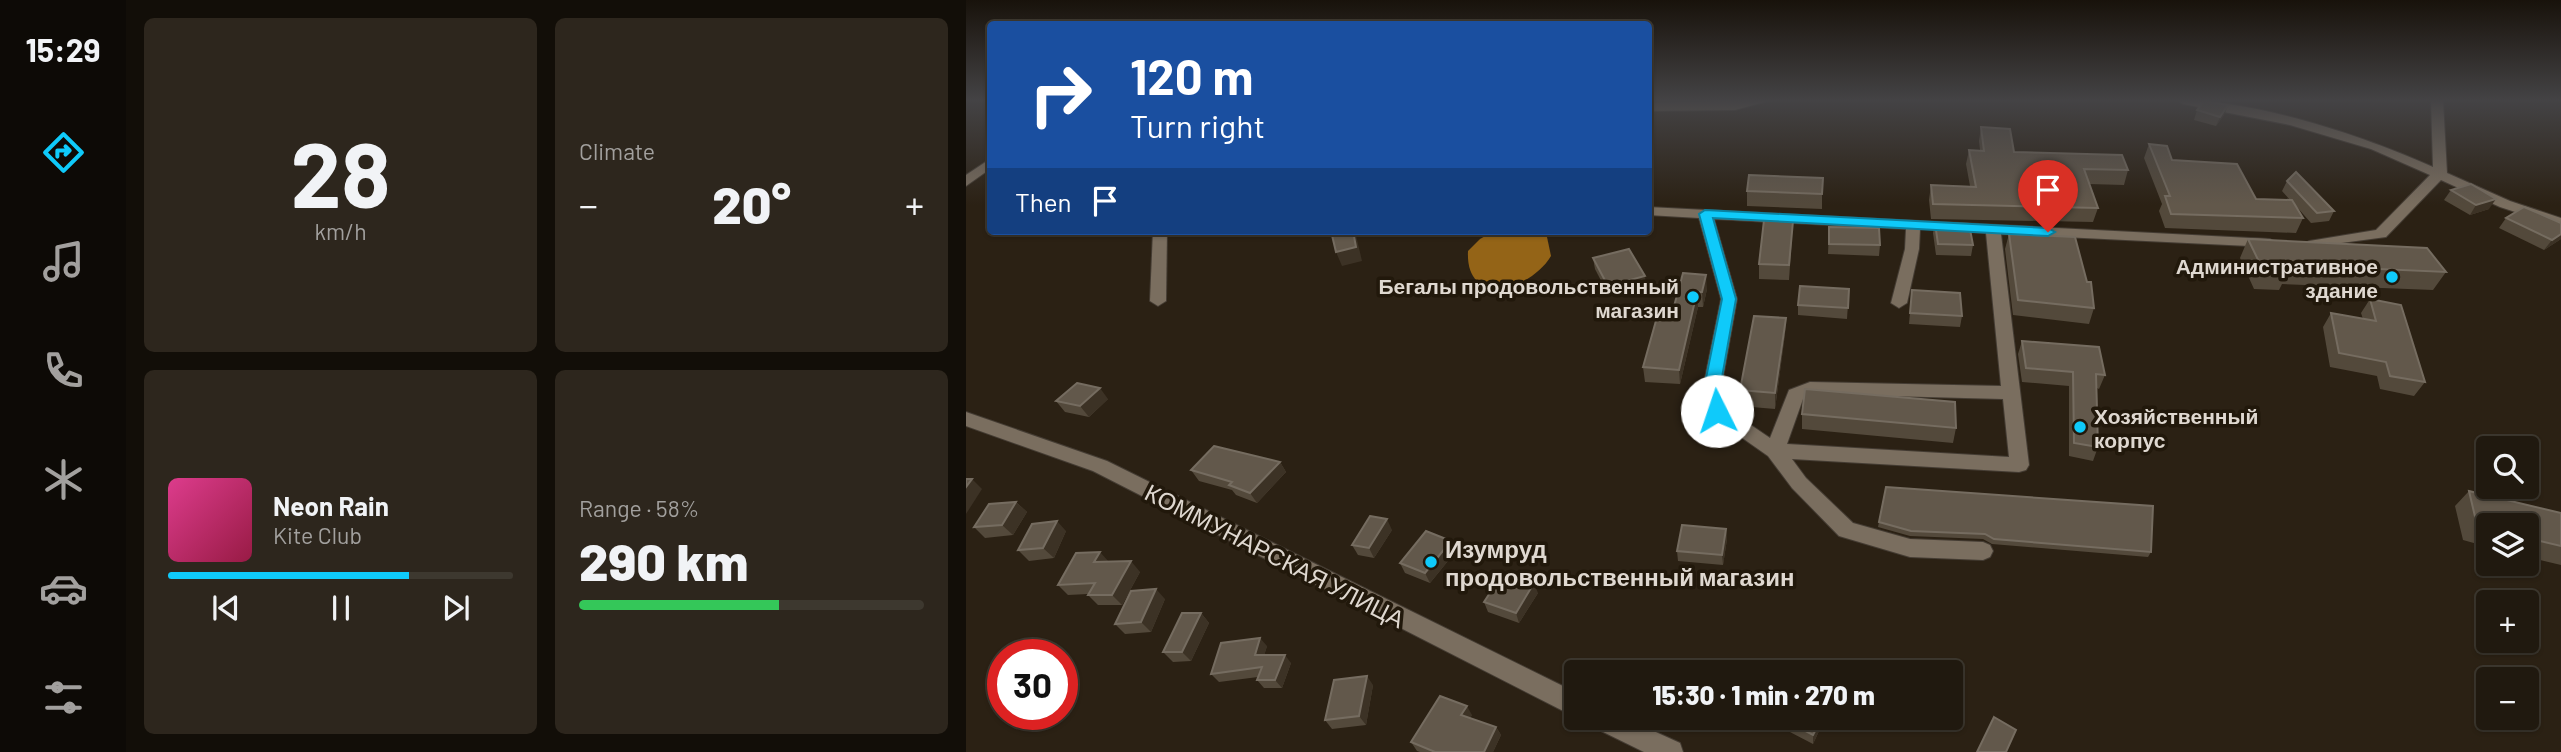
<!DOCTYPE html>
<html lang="en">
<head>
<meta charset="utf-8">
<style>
	body { margin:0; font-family:Barlow,sans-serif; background:#2d261d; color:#f1f3f6; height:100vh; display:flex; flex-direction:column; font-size:26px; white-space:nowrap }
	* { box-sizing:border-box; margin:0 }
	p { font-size:23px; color:#a2a09e }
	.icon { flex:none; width:38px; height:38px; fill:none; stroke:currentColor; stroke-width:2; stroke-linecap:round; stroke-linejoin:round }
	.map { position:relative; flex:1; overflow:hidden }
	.drawer { display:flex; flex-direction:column; gap:18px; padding:18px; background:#120e08; width:840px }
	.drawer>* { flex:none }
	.banner { position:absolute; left:21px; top:21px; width:665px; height:214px; border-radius:7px; box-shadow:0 2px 5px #0004,0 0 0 2px #3d382f; background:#1a4fa0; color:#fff; overflow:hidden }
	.tools { position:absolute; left:1510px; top:436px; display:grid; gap:14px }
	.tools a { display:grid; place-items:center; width:63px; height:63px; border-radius:7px; background:#20190f; box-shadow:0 2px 5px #0004,0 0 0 2px #3d382f; font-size:35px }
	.speed { position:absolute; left:21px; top:639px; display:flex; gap:14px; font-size:35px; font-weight:700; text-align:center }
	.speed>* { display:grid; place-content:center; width:91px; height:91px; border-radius:50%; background:#20190f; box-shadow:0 2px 5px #0004,0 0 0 2px #3d382f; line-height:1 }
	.speed .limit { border:10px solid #d22; background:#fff; color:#111 }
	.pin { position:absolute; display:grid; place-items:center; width:60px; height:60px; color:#fff; margin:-72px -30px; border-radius:50% 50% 50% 0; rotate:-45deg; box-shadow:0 0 7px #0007 }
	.pin .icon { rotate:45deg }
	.me { position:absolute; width:77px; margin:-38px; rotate:356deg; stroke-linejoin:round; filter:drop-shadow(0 0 5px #0008) }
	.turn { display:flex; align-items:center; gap:24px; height:147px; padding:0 28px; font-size:32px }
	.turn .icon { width:91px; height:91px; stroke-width:2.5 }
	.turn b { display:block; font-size:49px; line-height:60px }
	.then { display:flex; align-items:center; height:66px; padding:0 28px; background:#0003; gap:14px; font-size:26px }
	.big { font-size:52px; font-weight:800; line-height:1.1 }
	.drawer .card { flex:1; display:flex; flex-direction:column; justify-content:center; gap:10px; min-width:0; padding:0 24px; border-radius:10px; background:#2d261d }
	.drawer .dial { align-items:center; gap:0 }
	.dial b { font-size:91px; line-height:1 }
	.song { display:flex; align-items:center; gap:21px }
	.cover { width:84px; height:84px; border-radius:10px; background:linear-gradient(135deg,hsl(330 70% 55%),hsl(340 70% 35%)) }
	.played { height:7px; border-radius:4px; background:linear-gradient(90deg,#0fcafa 70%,#3d382f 70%) }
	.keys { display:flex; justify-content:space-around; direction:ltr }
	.heat { display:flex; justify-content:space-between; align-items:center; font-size:38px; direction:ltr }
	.charge { height:10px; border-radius:5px; background:linear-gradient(90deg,#34c759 58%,#3d382f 0) }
	.drawer .tiles { flex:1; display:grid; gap:18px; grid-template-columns:repeat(2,1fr) }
	.trip { position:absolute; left:598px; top:660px; width:399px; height:70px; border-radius:7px; background:#20190f; box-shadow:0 2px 5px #0004,0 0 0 2px #3d382f; font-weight:800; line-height:70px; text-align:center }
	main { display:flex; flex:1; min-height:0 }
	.dock { display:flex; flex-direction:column; width:126px; justify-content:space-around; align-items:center; background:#0d0a06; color:#a2a09e }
	.dock .icon { width:49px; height:49px }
	.dock .current { color:#0fcafa }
	.dock b { font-size:32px; color:#f1f3f6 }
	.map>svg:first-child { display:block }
</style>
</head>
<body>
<main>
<nav class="dock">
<b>15:29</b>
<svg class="icon current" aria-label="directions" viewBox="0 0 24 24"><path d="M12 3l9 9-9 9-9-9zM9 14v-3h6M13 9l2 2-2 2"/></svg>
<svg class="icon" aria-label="music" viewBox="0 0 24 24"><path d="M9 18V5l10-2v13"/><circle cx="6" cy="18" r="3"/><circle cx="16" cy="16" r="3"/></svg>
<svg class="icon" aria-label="phone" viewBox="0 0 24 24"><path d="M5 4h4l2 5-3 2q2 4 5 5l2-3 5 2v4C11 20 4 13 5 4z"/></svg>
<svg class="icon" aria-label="climate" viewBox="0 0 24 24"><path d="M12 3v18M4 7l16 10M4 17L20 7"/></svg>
<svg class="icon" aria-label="car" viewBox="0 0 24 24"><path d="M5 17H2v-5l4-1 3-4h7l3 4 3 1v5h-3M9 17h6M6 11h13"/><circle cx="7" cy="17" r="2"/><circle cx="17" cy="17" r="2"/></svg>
<svg class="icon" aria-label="filters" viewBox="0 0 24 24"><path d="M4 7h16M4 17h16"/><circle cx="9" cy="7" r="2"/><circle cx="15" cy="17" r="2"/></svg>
</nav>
<section class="drawer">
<div class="tiles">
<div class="card dial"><b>28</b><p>km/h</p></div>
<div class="card"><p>Climate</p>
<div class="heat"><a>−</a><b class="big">20°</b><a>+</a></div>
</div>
<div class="card">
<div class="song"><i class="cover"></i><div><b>Neon Rain</b><p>Kite Club</p></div></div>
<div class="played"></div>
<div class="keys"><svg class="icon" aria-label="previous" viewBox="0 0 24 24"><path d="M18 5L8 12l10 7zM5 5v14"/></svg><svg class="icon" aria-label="pause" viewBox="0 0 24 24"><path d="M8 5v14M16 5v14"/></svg><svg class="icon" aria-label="next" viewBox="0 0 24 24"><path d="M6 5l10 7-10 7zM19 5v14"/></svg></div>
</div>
<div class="card"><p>Range · 58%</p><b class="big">290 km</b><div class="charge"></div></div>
</div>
</section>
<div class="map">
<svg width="1595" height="752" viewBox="0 0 1595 752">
	<rect width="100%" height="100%" fill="#2b2114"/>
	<!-- water -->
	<path fill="#946417" d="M 528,231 L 574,231 L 581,237 L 585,256 C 564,291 499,308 502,251 L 514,239 Z"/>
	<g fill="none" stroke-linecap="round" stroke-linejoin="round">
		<!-- minor casing -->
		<g stroke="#443c33" stroke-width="2">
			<g id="minor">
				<path d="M 781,100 L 806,100 L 769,110 L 682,111 L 682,103 Z"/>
				<path d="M 1211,100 C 1290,100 1395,135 1467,167 L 1465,100 L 1477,100 L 1481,173 L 1544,201 L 1595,218 L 1595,227 L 1534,207 L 1475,180 L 1420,237 L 1338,248 L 1336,245 L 1343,241 L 1410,230 L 1464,175 L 1405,149 L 1324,125 L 1217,104 Z"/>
				<path d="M 24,159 L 24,169 L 0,186 L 0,175 Z"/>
				<path d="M 682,207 L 1304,239 L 1311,243 L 1304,247 L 1035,234 L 1063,465 L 1060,470 L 1053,472 L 826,459 L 840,478 L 887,523 L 944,539 L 1017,542 L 1024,545 L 1027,551 L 1024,557 L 1017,560 L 944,557 L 873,536 L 826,488 L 802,456 L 745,416 L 738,383 L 755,299 L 733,218 L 682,215 ZM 748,219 L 940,229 L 939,249 L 925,303 L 933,308 L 941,303 L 953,249 L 954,229 L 1020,233 L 1035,386 L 844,382 L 823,390 L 804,438 L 760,408 L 756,383 L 771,299 ZM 846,394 L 1037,399 L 1043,457 L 821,444 L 837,399 Z"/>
				<path d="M 187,231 L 201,231 L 200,301 L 192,306 L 184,301 Z"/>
				<path d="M 0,412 L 141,461 L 611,693 L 611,718 L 127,471 L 0,426 Z"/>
				<path d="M 622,718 L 659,718 L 714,743 L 717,752 L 678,752 L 625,726 Z"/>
			</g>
		</g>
		<!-- minor -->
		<use href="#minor" fill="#7a6e5f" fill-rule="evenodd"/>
	</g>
	<!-- wall -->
	<g fill="#53493b">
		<path d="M 1250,100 L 1268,100 L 1266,102 Z"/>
		<path d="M 1262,105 L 1258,115 L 1250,126 L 1228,120 L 1231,110 Z"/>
		<path d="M 1015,127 L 1048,152 L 1162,170 L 1158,185 L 1123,184 L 1132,208 L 1127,222 L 965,219 L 963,200 L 965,185 L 1004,186 L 1000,164 L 1003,150 L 1014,150 L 1013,141 Z"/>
		<path d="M 1183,144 L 1206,160 L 1290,199 L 1324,200 L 1316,191 L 1321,181 L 1368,211 L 1363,221 L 1345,223 L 1330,206 L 1337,218 L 1330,233 L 1199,228 L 1193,211 L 1196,204 L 1178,158 Z"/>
		<path d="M 1485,190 L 1523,209 L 1504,215 L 1478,200 Z"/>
		<path d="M 781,191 L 856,194 L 856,209 L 781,206 Z"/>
		<path d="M 1540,218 L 1595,239 L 1578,250 L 1533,228 Z"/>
		<path d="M 969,223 L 1007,245 L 1005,256 L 970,255 L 967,233 Z"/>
		<path d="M 863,227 L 914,245 L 913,256 L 862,254 Z"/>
		<path d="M 1043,234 L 1128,308 L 1123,324 L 1047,315 L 1039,249 Z"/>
		<path d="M 826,237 L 823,280 L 793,279 L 793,264 Z"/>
		<path d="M 1282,239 L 1480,272 L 1467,290 L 1316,284 L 1313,290 L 1288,289 L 1274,258 Z"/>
		<path d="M 627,258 L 680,286 L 643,296 L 629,269 Z"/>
		<path d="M 717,273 L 741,289 L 737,307 L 732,307 L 714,384 L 679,382 L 677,367 L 707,310 Z"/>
		<path d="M 883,289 L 881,319 L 832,315 L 832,305 Z"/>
		<path d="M 946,290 L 996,316 L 994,327 L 943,324 Z"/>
		<path d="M 1404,299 L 1459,382 L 1448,396 L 1414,389 L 1411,376 L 1364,367 L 1357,327 L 1365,313 L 1397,319 L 1395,313 Z"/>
		<path d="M 820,318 L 819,334 L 809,409 L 774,406 L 774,390 Z"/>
		<path d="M 1056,341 L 1139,375 L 1133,389 L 1131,388 L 1132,447 L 1127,461 L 1103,456 L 1103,386 L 1056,382 L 1052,354 Z"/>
		<path d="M 142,399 L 123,417 L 99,412 L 90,401 Z"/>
		<path d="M 836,414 L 990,428 L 987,443 L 836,429 Z"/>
		<path d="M 314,462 L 320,472 L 291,503 L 270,495 L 266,490 L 233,481 L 225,470 Z"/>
		<path d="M 920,487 L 1185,552 L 1182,557 L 1026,544 L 1017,539 L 944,536 L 912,527 Z"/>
		<path d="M 1503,491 L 1595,513 L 1595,565 L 1561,557 L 1561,525 L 1522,525 L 1522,547 L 1497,540 L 1489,506 Z"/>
		<path d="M 50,502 L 61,512 L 47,535 L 19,538 L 8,527 Z"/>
		<path d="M 760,529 L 761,539 L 757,565 L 712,561 L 711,551 Z"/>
		<path d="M 426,530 L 408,558 L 392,555 L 386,545 Z"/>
		<path d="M 100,531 L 88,558 L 63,561 L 52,550 Z"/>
		<path d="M 490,551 L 464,583 L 439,573 L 434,563 Z"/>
		<path d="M 143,562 L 174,572 L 156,605 L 132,605 L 122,595 L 122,594 L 102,595 L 92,585 Z"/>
		<path d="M 572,593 L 553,623 L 522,612 L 518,602 Z"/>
		<path d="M 199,599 L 185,632 L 159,634 L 149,624 Z"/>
		<path d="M 235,613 L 243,623 L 225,661 L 207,662 L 197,652 Z"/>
		<path d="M 301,646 L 298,655 L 325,663 L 316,688 L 298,688 L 291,680 L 292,677 L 253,682 L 245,674 Z"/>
		<path d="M 407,685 L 400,725 L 366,729 L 359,720 Z"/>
		<path d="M 506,715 L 504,718 L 530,727 L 535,735 L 527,752 L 454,752 L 451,751 L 445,742 Z"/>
		<path d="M 824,718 L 859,718 L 847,744 L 822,731 L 822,722 Z"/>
	</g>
	<!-- shaded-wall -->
	<g fill="#3c3225">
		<path d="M 1262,105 L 1258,115 L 1250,126 L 1254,117 Z"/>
		<path d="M 1530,199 L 1523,209 L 1504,215 L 1510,205 Z"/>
		<path d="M 387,231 L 389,231 L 396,261 L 376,266 L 370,252 Z"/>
		<path d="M 1595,234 L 1595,239 L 1578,250 L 1586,240 Z"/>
		<path d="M 740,275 L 741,289 L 737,307 L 736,292 Z"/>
		<path d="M 679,276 L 680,286 L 643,296 L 642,286 Z"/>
		<path d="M 731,292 L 732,307 L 714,384 L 713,370 Z"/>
		<path d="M 820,318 L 819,334 L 809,409 L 809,393 Z"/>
		<path d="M 134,388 L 142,399 L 123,417 L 114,406 Z"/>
		<path d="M 314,462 L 320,472 L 291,503 L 284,493 Z"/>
		<path d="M 6,479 L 16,489 L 0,514 L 0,487 Z"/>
		<path d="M 50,502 L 61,512 L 47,535 L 36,525 Z"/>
		<path d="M 421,519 L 426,530 L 408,558 L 403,548 Z"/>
		<path d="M 91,521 L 100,531 L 88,558 L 77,548 Z"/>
		<path d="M 760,529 L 761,539 L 757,565 L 756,555 Z"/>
		<path d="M 485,541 L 490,551 L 464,583 L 459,573 Z"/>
		<path d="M 134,552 L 143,562 L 128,562 Z"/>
		<path d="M 165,561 L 174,572 L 156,605 L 146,595 Z"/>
		<path d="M 568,583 L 572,593 L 553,623 L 550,613 Z"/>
		<path d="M 190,589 L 199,599 L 185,632 L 175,622 Z"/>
		<path d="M 235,613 L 243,623 L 225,661 L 216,652 Z"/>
		<path d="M 294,638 L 301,646 L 296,663 L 289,655 Z"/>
		<path d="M 319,655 L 325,663 L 316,688 L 309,680 Z"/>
		<path d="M 401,676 L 407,685 L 400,725 L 393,716 Z"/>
		<path d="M 501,706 L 506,715 L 500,724 L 495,715 Z"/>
		<path d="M 856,718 L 859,718 L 847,744 L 847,735 Z"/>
		<path d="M 530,727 L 535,735 L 527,752 L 518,752 Z"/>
	</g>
	<!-- building -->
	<g fill="#62584b" stroke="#756c60" stroke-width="2">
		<path d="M 1238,101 L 1262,105 L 1254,117 L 1231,110 Z"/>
		<path d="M 1015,127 L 1044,129 L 1048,152 L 1156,155 L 1162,170 L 1118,169 L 1132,208 L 967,204 L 965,185 L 1010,187 L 1003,150 L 1018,151 Z"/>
		<path d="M 1183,144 L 1201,146 L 1206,160 L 1271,164 L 1290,199 L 1326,200 L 1337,218 L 1205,214 L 1199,196 L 1204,196 Z"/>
		<path d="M 1330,172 L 1368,211 L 1351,213 L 1321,181 Z"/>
		<path d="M 783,175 L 857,178 L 856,194 L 781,191 Z"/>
		<path d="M 1505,184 L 1530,199 L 1510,205 L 1485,190 Z"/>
		<path d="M 1558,207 L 1595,223 L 1595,234 L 1586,240 L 1540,218 Z"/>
		<path d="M 798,220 L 827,221 L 823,265 L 793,264 Z"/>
		<path d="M 969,223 L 1003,224 L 1007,245 L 972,244 Z"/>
		<path d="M 863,227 L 913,228 L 914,245 L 863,244 Z"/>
		<path d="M 365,231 L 387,231 L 390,247 L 370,252 Z"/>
		<path d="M 1043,234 L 1109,237 L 1121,282 L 1125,282 L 1128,308 L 1052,300 Z"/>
		<path d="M 1282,239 L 1461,248 L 1480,272 L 1323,265 L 1322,272 L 1297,270 Z"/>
		<path d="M 663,249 L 679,276 L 642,286 L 627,258 Z"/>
		<path d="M 717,273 L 740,275 L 736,292 L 731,292 L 713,370 L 677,367 L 693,310 L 707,310 Z"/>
		<path d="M 834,286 L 883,289 L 882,308 L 832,305 Z"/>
		<path d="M 946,290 L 994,293 L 996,316 L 944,313 Z"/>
		<path d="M 1404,299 L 1435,305 L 1459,382 L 1424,376 L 1420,362 L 1373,353 L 1365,313 L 1410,321 Z"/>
		<path d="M 788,316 L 820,318 L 809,393 L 774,390 Z"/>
		<path d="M 1056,341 L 1133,347 L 1139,375 L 1130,374 L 1132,447 L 1108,443 L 1107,372 L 1060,368 Z"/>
		<path d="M 111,383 L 134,388 L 114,406 L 90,401 Z"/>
		<path d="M 839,389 L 989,402 L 990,428 L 836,414 Z"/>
		<path d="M 248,446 L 314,462 L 284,493 L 263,485 L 266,482 L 225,470 Z"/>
		<path d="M 0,479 L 6,479 L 0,487 Z"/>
		<path d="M 920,487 L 1187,506 L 1185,552 L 1028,539 L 1019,534 L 945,531 L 913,522 Z"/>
		<path d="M 1503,491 L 1595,513 L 1595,546 L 1561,538 L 1561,525 L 1522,525 L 1522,528 L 1511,525 Z"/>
		<path d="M 50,502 L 36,525 L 8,527 L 23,504 Z"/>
		<path d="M 404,516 L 421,519 L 403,548 L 386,545 Z"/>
		<path d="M 91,521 L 77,548 L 52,550 L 66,524 Z"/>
		<path d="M 716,525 L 760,529 L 756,555 L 711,551 Z"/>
		<path d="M 460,531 L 485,541 L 459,573 L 434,563 Z"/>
		<path d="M 134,552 L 128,562 L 165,561 L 146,595 L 122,595 L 129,583 L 92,585 L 110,553 Z"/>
		<path d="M 537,573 L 568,583 L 550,613 L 518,602 Z"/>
		<path d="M 190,589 L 175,622 L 149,624 L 165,591 Z"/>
		<path d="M 216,613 L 235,613 L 216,652 L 197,652 Z"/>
		<path d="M 294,638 L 289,655 L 319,655 L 309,680 L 291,680 L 296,667 L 245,674 L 255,643 Z"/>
		<path d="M 401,676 L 393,716 L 359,720 L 368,680 Z"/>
		<path d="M 474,696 L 501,706 L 495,715 L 530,727 L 518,752 L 469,752 L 445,742 Z"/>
		<path d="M 1028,717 L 1050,730 L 1040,752 L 1011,752 Z"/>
		<path d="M 824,718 L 856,718 L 847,735 L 822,722 Z"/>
	</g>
	<!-- sky -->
	<linearGradient id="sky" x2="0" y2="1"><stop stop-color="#18120b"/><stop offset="0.49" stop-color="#444345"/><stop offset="1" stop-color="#444345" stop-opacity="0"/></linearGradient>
	<rect width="1595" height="205" fill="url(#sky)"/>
	<!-- route -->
	<path fill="#0fcafa" stroke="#0a83a2" stroke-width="2" d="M 739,210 L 1082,228 L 1089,232 L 1082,236 L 747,218 L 770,299 L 755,383 L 759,411 L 751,417 L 743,411 L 739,383 L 756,299 L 733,214 Z"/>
	<!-- markers -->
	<g fill="#0fcafa" stroke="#21180b" stroke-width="2.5">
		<circle cx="1426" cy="277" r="7"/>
		<circle cx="727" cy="297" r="7"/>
		<circle cx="1114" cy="427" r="7"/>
		<circle cx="465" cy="562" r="7"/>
	</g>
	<g text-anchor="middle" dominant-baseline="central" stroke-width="7" stroke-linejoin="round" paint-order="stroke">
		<!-- poi labels -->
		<g font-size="21" font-weight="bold" fill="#dfd8d0" stroke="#21180b" text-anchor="end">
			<text x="1412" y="265">Административное<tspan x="1412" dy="24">здание</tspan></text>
			<text x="713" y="285">Бегалы продовольственный<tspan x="713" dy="24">магазин</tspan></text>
			<text x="1128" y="415" text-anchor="start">Хозяйственный<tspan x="1128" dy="24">корпус</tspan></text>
		</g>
		<!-- near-poi labels -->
		<g font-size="24" font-weight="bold" fill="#dfd8d0" stroke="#21180b" text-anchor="start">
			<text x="479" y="548">Изумруд<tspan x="479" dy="28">продовольственный магазин</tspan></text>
		</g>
		<!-- near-street labels -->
		<g font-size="24" fill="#dfd8d0" stroke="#21180b">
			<text transform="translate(309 555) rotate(27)">КОММУНАРСКАЯ УЛИЦА</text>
		</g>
	</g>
</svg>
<div class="tools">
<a><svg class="icon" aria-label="search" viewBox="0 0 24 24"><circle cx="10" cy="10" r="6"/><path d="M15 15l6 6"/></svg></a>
<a><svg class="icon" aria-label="layers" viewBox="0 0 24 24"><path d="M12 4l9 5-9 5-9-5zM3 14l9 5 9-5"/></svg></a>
<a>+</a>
<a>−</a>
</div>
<div class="speed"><div class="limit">30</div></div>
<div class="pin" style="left:1082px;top:232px;background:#d93025"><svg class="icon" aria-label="arrive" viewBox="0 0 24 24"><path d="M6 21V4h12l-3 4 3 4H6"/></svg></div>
<svg class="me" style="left:751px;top:411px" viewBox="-20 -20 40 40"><circle r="19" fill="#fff"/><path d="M0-13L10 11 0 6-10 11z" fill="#0fcafa"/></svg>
<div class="trip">15:30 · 1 min · 270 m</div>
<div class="banner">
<div class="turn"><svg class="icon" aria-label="right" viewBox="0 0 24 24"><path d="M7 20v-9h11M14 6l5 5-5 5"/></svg><div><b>120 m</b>Turn right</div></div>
<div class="then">Then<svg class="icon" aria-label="arrive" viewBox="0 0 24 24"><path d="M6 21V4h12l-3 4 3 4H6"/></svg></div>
</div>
</div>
</main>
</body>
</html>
